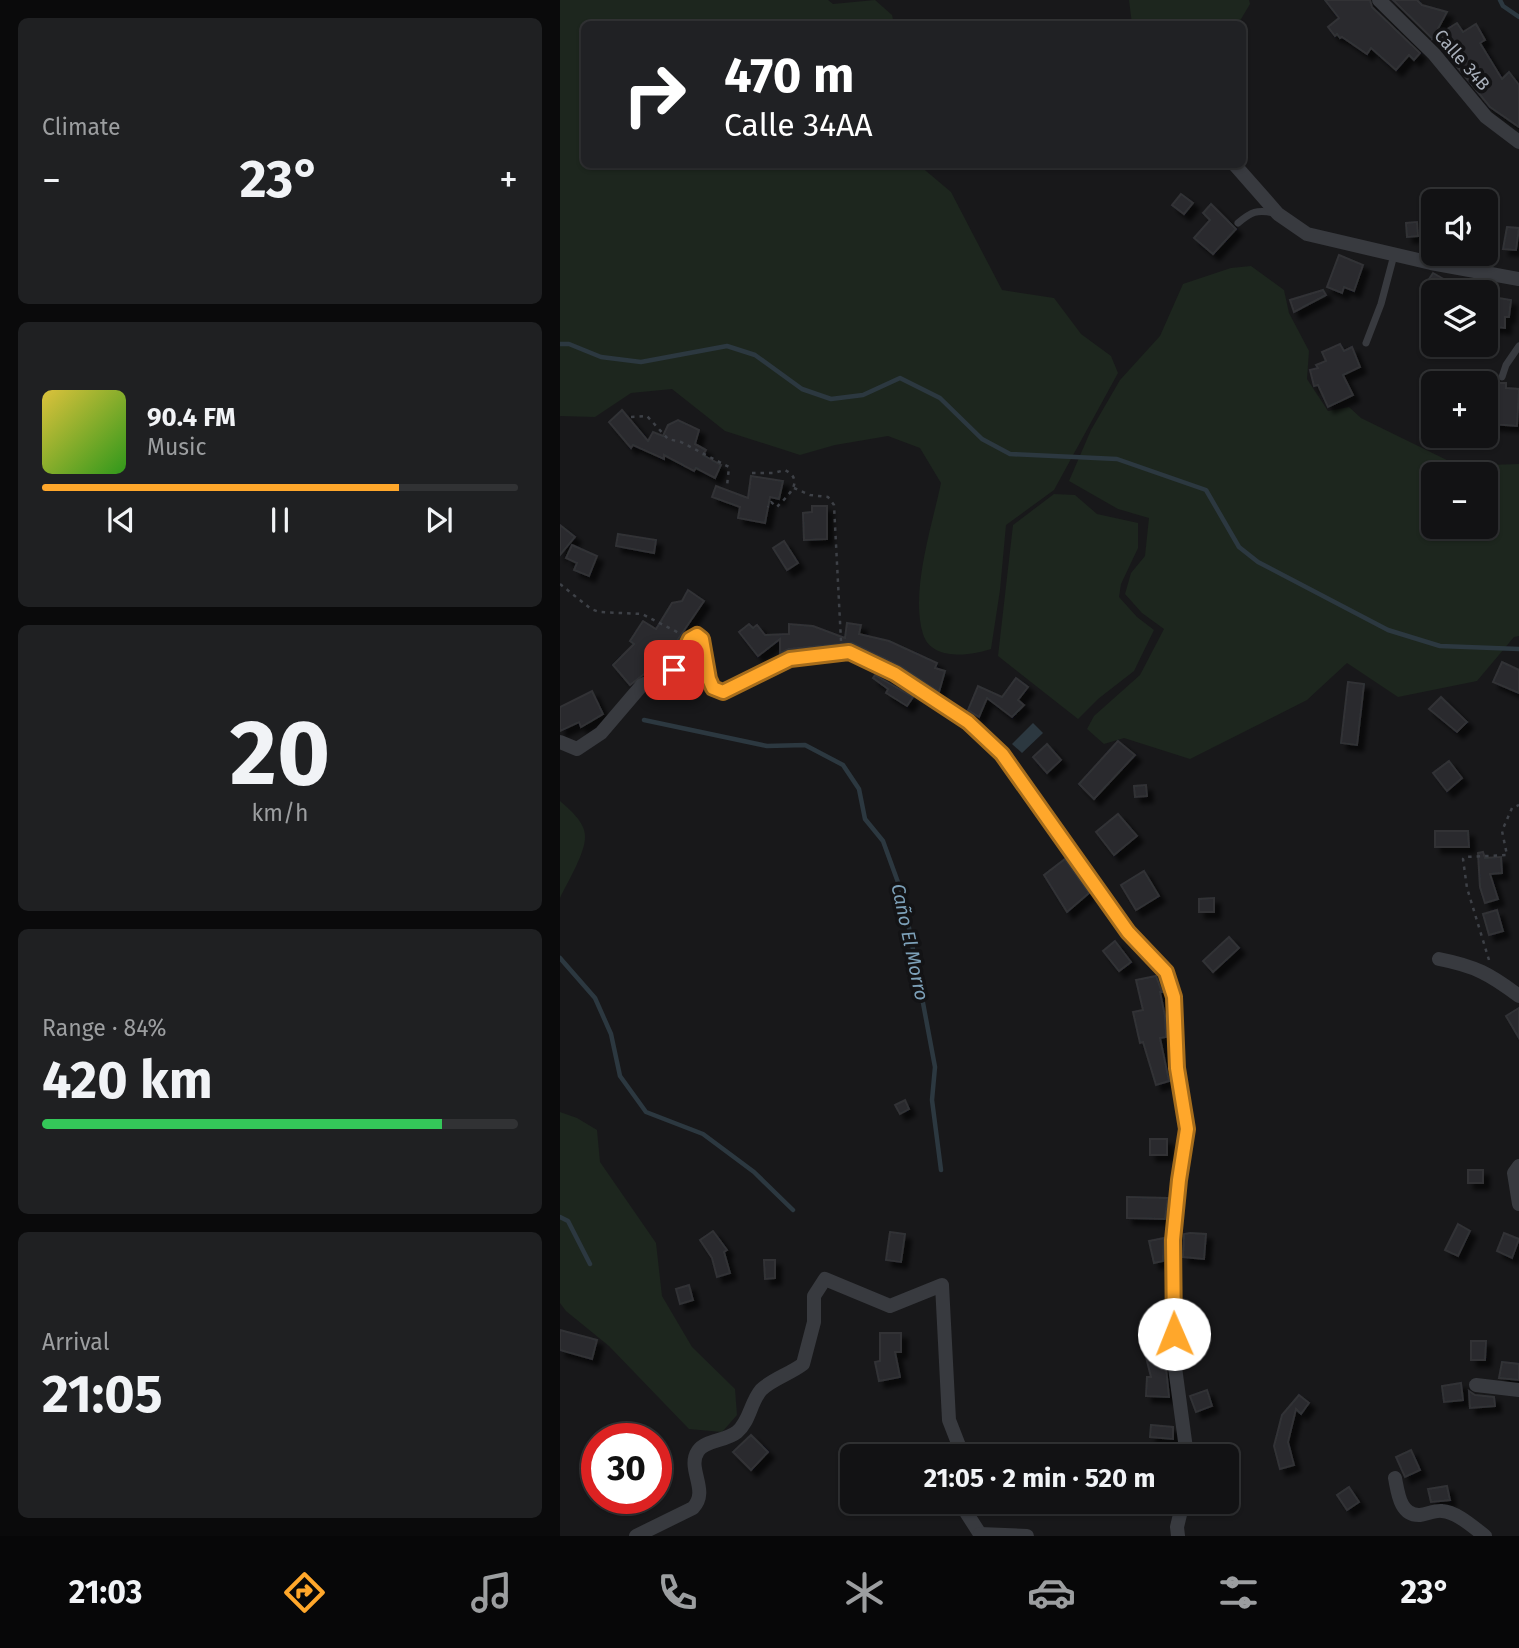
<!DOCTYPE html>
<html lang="en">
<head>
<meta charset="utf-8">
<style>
	body { margin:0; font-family:"Fira Sans",sans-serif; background:#1f2022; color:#f1f3f6; height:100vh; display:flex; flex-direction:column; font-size:26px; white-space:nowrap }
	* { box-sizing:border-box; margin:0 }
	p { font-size:23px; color:#9c9ea0 }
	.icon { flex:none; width:38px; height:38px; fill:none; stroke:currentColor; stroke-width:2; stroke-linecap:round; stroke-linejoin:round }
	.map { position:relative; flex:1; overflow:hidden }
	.details { display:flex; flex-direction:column; gap:18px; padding:18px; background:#0a0a0b; width:560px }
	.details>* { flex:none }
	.banner { position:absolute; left:21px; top:21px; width:665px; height:147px; border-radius:10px; box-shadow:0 2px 5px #0004,0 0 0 2px #313234; background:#202124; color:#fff; overflow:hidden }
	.controls { position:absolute; left:861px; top:189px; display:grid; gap:14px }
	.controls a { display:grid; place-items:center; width:77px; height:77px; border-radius:10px; background:#121214; box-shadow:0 2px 5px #0004,0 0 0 2px #313234; font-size:35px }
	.speed { position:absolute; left:21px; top:1423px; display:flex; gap:14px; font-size:35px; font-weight:700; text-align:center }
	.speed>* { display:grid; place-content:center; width:91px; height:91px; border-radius:50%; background:#121214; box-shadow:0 2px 5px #0004,0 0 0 2px #313234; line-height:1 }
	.speed .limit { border:10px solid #d22; background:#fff; color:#111 }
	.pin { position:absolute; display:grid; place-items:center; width:60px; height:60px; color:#fff; margin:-30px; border-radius:14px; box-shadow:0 4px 10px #0006 }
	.me { position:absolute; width:77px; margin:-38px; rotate:359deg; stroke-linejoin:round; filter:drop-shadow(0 0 5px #0008) }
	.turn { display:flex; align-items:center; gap:24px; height:147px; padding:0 28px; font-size:32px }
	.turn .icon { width:91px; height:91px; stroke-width:2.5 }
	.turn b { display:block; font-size:49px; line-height:60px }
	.big { font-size:52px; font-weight:700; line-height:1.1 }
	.details .tile { flex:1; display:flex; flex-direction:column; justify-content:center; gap:10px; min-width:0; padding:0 24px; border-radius:10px; background:#1f2022 }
	.details .dial { align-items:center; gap:0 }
	.dial b { font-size:91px; line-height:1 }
	.song { display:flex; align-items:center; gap:21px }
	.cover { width:84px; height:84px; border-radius:10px; background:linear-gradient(135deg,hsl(50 70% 55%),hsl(110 70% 35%)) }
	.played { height:7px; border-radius:4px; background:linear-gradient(90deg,#ffa72b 75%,#313234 75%) }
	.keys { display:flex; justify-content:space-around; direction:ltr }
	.heat { display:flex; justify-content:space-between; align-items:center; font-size:38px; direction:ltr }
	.charge { height:10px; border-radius:5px; background:linear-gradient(90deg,#34c759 84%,#313234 0) }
	.trip { position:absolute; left:280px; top:1444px; width:399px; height:70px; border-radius:10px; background:#121214; box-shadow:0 2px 5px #0004,0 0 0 2px #313234; font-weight:700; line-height:70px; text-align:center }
	.dock { display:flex; height:112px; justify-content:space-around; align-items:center; background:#070708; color:#9c9ea0 }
	.dock .icon { width:49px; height:49px }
	.dock .active { color:#ffa72b }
	.dock b { font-size:32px; color:#f1f3f6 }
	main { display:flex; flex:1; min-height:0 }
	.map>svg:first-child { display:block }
</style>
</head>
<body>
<main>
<section class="details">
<div class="tile"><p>Climate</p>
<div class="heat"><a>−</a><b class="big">23°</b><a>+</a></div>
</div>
<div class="tile">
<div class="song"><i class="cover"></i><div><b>90.4 FM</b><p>Music</p></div></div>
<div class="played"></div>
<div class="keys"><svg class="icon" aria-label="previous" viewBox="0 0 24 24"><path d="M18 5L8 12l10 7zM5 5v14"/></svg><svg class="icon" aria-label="pause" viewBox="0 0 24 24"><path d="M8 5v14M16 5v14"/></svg><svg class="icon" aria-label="next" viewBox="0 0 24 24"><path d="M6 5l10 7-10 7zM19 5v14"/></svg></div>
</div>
<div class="tile dial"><b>20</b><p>km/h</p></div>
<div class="tile"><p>Range · 84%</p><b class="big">420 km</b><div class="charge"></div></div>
<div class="tile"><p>Arrival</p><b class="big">21:05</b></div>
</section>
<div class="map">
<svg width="959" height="1536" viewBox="0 0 959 1536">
	<defs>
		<filter id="shadow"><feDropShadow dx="6" dy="6" stdDeviation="2" flood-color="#0009"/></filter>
	</defs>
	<rect width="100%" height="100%" fill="#18181a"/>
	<!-- green -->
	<g fill="#1d261e" fill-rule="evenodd">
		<path d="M 0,0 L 268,0 L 273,4 L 315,0 L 332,15 L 334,24 L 24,24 L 24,164 L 359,165 L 391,192 L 442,290 L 494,298 L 521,334 L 551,356 L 558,373 L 494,490 L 446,525 L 440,590 L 431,649 C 411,656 371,661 363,634 C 350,592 372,526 381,483 L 360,448 L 328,436 L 275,445 L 240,455 L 165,431 L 112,389 L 71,393 L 35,417 L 0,416 Z"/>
		<path d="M 569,0 L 689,0 L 690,4 L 678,24 L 572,24 Z"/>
		<path d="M 691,266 L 724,290 L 729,313 L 749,351 L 747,379 L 768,411 L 789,407 L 801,418 L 899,466 L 959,464 L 959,636 L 954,637 L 917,681 L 838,697 L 787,663 L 747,700 L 630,759 L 564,738 L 544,744 L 527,729 L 534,716 L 580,675 L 604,629 L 582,613 L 565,594 L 571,573 L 585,556 L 589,518 L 558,509 L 509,481 L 531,430 L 560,380 L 600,336 L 623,284 L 671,268 ZM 926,474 L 926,527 L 873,527 L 873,474 Z"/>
		<path d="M 494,494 L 515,495 L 537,514 L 578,523 L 578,548 L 561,584 L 559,597 L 577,617 L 594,630 L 574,671 L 538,699 L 518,719 L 438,656 L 453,525 Z"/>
		<path d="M 0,801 C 10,810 25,822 25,836 C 26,852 7,883 0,898 Z"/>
		<path d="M 0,1112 L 17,1118 L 37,1130 L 40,1162 L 96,1243 L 102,1296 L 132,1347 L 175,1389 L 177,1415 L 162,1432 L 129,1429 L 49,1346 L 6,1311 L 0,1303 Z"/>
	</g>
	<!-- water -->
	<path fill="#2c3840" d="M 473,723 L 483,733 L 462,753 L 452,744 Z"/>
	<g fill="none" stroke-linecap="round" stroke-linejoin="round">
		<!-- stream -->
		<g stroke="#2c3840" stroke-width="4.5">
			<path d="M 940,0 L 943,6 L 959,17"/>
			<path d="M 0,344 L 9,344 L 41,357 L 81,362 L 167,346 L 195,355 L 242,389 L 271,399 L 303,395 L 340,378 L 380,398 L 422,439 L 450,454 L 557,459 L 646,490 L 679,547 L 698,562 L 828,630 L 880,646 L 959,649"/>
			<path d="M 84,720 L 207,746 L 245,745 L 283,765 L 299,789 L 305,819 L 323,841 L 343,896 L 375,1067 L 372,1100 L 381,1170"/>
			<path d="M 0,958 L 35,998 L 51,1034 L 60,1076 L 86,1112 L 143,1134 L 194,1172 L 233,1210"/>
			<path d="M 0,1217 L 8,1221 L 30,1264"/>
		</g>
	</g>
	<!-- building -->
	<g fill="#2a2b2e" stroke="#313236" stroke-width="2" filter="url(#shadow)">
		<path d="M 765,0 L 810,0 L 812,7 L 860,53 L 854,60 L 849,55 L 836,70 L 811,48 L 807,54 L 782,37 L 780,38 L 777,34 L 775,36 L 768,27 L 779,18 Z"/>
		<path d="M 833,0 L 857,0 L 862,5 L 887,12 L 873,38 L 897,23 L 903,32 L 916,24 L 925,40 L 920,43 L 942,79 L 949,72 L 959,85 L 959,127 L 930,107 L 881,47 Z"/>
		<path d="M 621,194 L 633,203 L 624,214 L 612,205 Z"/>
		<path d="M 651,204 L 676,229 L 653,254 L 634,238 L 650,220 L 643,213 Z"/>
		<path d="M 857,222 L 858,236 L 847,237 L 846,223 Z"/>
		<path d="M 947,227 L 959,228 L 956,250 L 943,249 Z"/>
		<path d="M 779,255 L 803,265 L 794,291 L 784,287 L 782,293 L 767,287 Z"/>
		<path d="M 873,273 L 887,281 L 880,292 L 866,284 Z"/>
		<path d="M 763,290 L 766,295 L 734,312 L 730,300 Z"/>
		<path d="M 926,296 L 951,300 L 949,317 L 945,317 L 945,328 L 926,326 Z"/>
		<path d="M 780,344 L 784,351 L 792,347 L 800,367 L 783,375 L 793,395 L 768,407 L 758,385 L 754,386 L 750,370 L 758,368 L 756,365 L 766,361 L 762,352 Z"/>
		<path d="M 865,374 L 876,378 L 872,391 L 861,386 Z"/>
		<path d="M 935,383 L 946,383 L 946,388 L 959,389 L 957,426 L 932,424 Z"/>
		<path d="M 62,410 L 88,441 L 93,432 L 103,436 L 108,425 L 118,420 L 139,430 L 135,444 L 146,450 L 143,455 L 161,465 L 155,478 L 136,468 L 134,471 L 104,455 L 104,459 L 73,445 L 71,448 L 49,422 Z"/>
		<path d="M 191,476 L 223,481 L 219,499 L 210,497 L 205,523 L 178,518 L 180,507 L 152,497 L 156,486 L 188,498 Z"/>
		<path d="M 252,506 L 267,506 L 267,539 L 244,540 L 243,513 L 252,512 Z"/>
		<path d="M 0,525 L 15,537 L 0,555 Z"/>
		<path d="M 58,534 L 96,540 L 94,553 L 56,546 Z"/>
		<path d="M 224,541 L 238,563 L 227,570 L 213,548 Z"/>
		<path d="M 12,545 L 37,556 L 29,576 L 14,570 L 17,563 L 6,558 Z"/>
		<path d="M 128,590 L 144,601 L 106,657 L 70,685 L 53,665 L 74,644 L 70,641 L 83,621 L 96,629 L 112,603 L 122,601 Z"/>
		<path d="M 287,623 L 301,625 L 299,634 L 329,641 L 377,663 L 375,668 L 385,671 L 379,692 L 340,666 L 292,643 L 229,649 L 220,653 L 220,639 L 198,656 L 179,632 L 189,624 L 193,628 L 197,625 L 205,635 L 229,634 L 229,624 L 253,626 L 285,638 Z"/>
		<path d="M 942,662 L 959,670 L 959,693 L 933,682 Z"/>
		<path d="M 315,675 L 353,697 L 347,706 L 326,693 L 328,689 L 313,678 Z"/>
		<path d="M 456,678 L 468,687 L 458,700 L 464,705 L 452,717 L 427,698 L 419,717 L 408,710 L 418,686 L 442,697 Z"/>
		<path d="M 788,682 L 804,684 L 797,745 L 781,743 Z"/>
		<path d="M 32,691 L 43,714 L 21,727 L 19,722 L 0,731 L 0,707 Z"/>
		<path d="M 881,697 L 907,722 L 897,732 L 869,709 Z"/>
		<path d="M 558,741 L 575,755 L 534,799 L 519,784 Z"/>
		<path d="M 487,744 L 501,760 L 487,773 L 473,757 Z"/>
		<path d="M 889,761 L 902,778 L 887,791 L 873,773 Z"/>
		<path d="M 586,785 L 587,796 L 575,797 L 574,786 Z"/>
		<path d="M 558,814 L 577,836 L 554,855 L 536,832 Z"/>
		<path d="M 875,831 L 908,831 L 909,847 L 875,847 Z"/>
		<path d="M 923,852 L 925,858 L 941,857 L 942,873 L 930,874 L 938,899 L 925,903 L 920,887 L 918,853 Z"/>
		<path d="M 505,859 L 529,893 L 507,912 L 484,875 Z"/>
		<path d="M 584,871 L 599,896 L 576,910 L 561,885 Z"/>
		<path d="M 654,898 L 654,912 L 639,912 L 639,899 Z"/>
		<path d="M 937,910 L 943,931 L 929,935 L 923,914 Z"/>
		<path d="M 669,937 L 679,948 L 653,972 L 643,961 Z"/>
		<path d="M 555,941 L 571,962 L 559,971 L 543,951 Z"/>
		<path d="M 596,976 L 602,992 L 600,992 L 605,1016 L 606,1037 L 600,1038 L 609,1081 L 596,1085 L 583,1042 L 580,1043 L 573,1012 L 583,1010 L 576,980 Z"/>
		<path d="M 959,1008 L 959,1038 L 946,1016 Z"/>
		<path d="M 345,1100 L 349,1109 L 340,1114 L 335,1105 Z"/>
		<rect x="590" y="1139" width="17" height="16"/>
		<rect x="908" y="1170" width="15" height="13"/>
		<path d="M 567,1197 L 608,1198 L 605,1219 L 567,1218 Z"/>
		<path d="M 898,1224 L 910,1231 L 898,1256 L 885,1250 Z"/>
		<path d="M 153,1231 L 167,1250 L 164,1252 L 170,1273 L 157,1277 L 152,1258 L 140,1240 Z"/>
		<path d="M 330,1232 L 345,1234 L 341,1262 L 326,1260 Z"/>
		<path d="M 630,1233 L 646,1234 L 644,1259 L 623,1257 L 624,1234 Z"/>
		<path d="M 944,1233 L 959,1239 L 952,1258 L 937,1251 Z"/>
		<path d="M 604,1238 L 603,1261 L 594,1263 L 589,1241 Z"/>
		<path d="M 204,1260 L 215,1260 L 215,1278 L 205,1279 Z"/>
		<path d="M 129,1285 L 133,1300 L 120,1304 L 116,1289 Z"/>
		<path d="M 587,1319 L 604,1321 L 604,1333 L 586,1332 Z"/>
		<path d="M 0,1330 L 37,1340 L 32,1359 L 0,1350 Z"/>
		<path d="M 320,1333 L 341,1333 L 341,1352 L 335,1352 L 340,1377 L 319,1381 L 315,1362 L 320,1361 Z"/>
		<path d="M 911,1341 L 926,1341 L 925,1360 L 911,1360 Z"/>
		<path d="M 604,1348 L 609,1397 L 586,1396 L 587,1377 L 591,1377 L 585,1353 Z"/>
		<path d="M 942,1362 L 959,1364 L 959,1380 L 939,1378 Z"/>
		<path d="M 901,1383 L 903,1400 L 884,1402 L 882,1386 Z"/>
		<path d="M 647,1390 L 652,1406 L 636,1412 L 630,1396 Z"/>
		<path d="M 909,1391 L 915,1395 L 934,1397 L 935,1406 L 910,1408 Z"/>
		<path d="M 739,1395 L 749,1403 L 741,1414 L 736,1409 L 728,1442 L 734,1465 L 720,1469 L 714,1446 L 722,1415 Z"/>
		<path d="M 591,1425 L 613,1427 L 613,1439 L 590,1437 Z"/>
		<path d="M 191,1435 L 208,1452 L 191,1470 L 173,1452 Z"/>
		<path d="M 851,1450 L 860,1470 L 845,1477 L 836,1457 Z"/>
		<path d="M 887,1486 L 890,1500 L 871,1502 L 868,1489 Z"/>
		<path d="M 789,1487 L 799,1502 L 787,1510 L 777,1495 Z"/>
	</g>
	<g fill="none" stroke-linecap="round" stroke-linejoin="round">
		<!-- path -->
		<g stroke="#3e4147" stroke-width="2.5" stroke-dasharray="3.5 5" stroke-linecap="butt">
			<path d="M 71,417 L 87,416 L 108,439 L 121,442 L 169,467 L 167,486"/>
			<path d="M 192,473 L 214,473 L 225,470 C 246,481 227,496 217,507 L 211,502 L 208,507"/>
			<path d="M 234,488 L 250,495 L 268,497 L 274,505 L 281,641"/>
			<path d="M 0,584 L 31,609 L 39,612 L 82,614 L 119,633"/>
			<path d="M 929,960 L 907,888 L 903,859 L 905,857 L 947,855 L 942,831 L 952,808 L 959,805"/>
		</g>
		<!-- lane -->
		<g stroke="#383a3f" stroke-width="7">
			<path d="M 678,223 C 691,212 697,209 714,213"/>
			<path d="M 806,343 L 821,304 L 834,255"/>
			<path d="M 942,377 L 946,365 L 959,346"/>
		</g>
		<!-- street -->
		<g stroke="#383a3f" stroke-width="14">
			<path d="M 819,0 L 874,54 L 926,117 L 959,142"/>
			<path d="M 674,164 L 718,214 L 747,234 L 871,263 L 959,279"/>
			<path d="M 0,742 L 17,749 L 41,733 L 82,685 L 114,670 L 130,639 L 137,635 L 142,639 L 149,679 L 153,688 L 163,692 L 230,659 L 289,652 L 335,674 L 408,722 L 442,754 L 568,932 L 606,972 L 614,997 L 617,1068 L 627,1129 L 619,1180 L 613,1240 L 613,1307 L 614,1360 L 627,1456"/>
			<path d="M 879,959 C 915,966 930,974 959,996"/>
			<path d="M 959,1166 L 954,1173 L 959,1204"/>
			<path d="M 916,1385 L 959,1390"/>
			<path d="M 835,1478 C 838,1493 840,1516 860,1515 C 868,1514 875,1510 882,1511 C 897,1512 913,1527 925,1536"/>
			<path d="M 404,1502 L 404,1509 L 420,1534"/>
			<path d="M 76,1536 L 133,1508 C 150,1490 126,1469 138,1451 C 145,1440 166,1441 177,1432 C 190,1421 190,1403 201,1390 C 212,1379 230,1374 243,1364 L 254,1322 L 254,1296 L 265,1279 L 330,1306 L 382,1285 L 389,1420 L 403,1456"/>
			<path d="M 421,1536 L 420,1534 L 467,1536"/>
			<path d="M 618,1536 L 617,1527 L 623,1502"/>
		</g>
	</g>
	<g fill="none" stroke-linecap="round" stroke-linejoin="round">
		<!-- route casing -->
		<g stroke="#a66d1c" stroke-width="18">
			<path id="route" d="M 114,670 L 130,639 L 137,635 L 142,639 L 149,679 L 153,688 L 163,692 L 230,659 L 289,652 L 335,674 L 408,722 L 442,754 L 568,932 L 606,972 L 614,997 L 617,1068 L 627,1129 L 619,1180 L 613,1240 L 614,1334"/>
		</g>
		<!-- route -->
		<use href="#route" stroke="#ffa72b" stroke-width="12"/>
	</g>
	<g text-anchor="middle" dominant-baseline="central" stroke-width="7" stroke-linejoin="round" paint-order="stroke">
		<!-- street labels -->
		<g font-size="18" fill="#a9b0bb" stroke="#131315">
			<text transform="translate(902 60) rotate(49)">Calle 34B</text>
		</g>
		<!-- water labels -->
		<g font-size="19" font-style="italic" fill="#7da1b9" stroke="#131315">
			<text transform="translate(350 942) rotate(78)">Caño El Morro</text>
		</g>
	</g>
</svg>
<div class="controls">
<a><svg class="icon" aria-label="sound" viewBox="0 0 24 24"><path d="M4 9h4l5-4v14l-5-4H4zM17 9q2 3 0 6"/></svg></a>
<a><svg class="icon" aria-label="layers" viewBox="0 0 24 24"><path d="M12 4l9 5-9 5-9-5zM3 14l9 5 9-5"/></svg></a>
<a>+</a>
<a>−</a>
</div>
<div class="speed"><div class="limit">30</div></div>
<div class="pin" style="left:114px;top:670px;background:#d93025"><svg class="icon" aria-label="arrive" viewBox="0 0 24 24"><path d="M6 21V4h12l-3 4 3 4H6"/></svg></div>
<svg class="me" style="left:614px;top:1334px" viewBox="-20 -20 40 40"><circle r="19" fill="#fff"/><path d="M0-13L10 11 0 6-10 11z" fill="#ffa72b"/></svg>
<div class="trip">21:05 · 2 min · 520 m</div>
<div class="banner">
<div class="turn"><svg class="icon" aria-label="right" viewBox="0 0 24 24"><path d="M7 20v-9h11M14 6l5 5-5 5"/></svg><div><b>470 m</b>Calle 34AA</div></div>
</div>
</div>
</main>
<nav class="dock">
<b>21:03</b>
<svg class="icon active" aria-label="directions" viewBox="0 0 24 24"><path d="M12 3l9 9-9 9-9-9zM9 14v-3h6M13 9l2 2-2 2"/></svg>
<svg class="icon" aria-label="music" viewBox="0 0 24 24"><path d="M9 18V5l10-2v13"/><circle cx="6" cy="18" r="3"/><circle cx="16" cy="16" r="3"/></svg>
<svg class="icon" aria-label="phone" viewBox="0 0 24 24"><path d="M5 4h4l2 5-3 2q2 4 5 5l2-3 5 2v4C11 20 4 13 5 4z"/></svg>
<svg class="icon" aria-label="climate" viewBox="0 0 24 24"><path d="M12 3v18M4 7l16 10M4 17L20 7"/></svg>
<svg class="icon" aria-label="car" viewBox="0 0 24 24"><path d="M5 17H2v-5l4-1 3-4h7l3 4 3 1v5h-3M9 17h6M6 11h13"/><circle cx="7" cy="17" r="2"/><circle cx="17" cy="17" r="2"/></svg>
<svg class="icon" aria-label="filters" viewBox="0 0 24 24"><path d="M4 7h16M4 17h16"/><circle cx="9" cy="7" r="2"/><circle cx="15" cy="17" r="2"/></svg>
<b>23°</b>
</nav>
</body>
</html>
